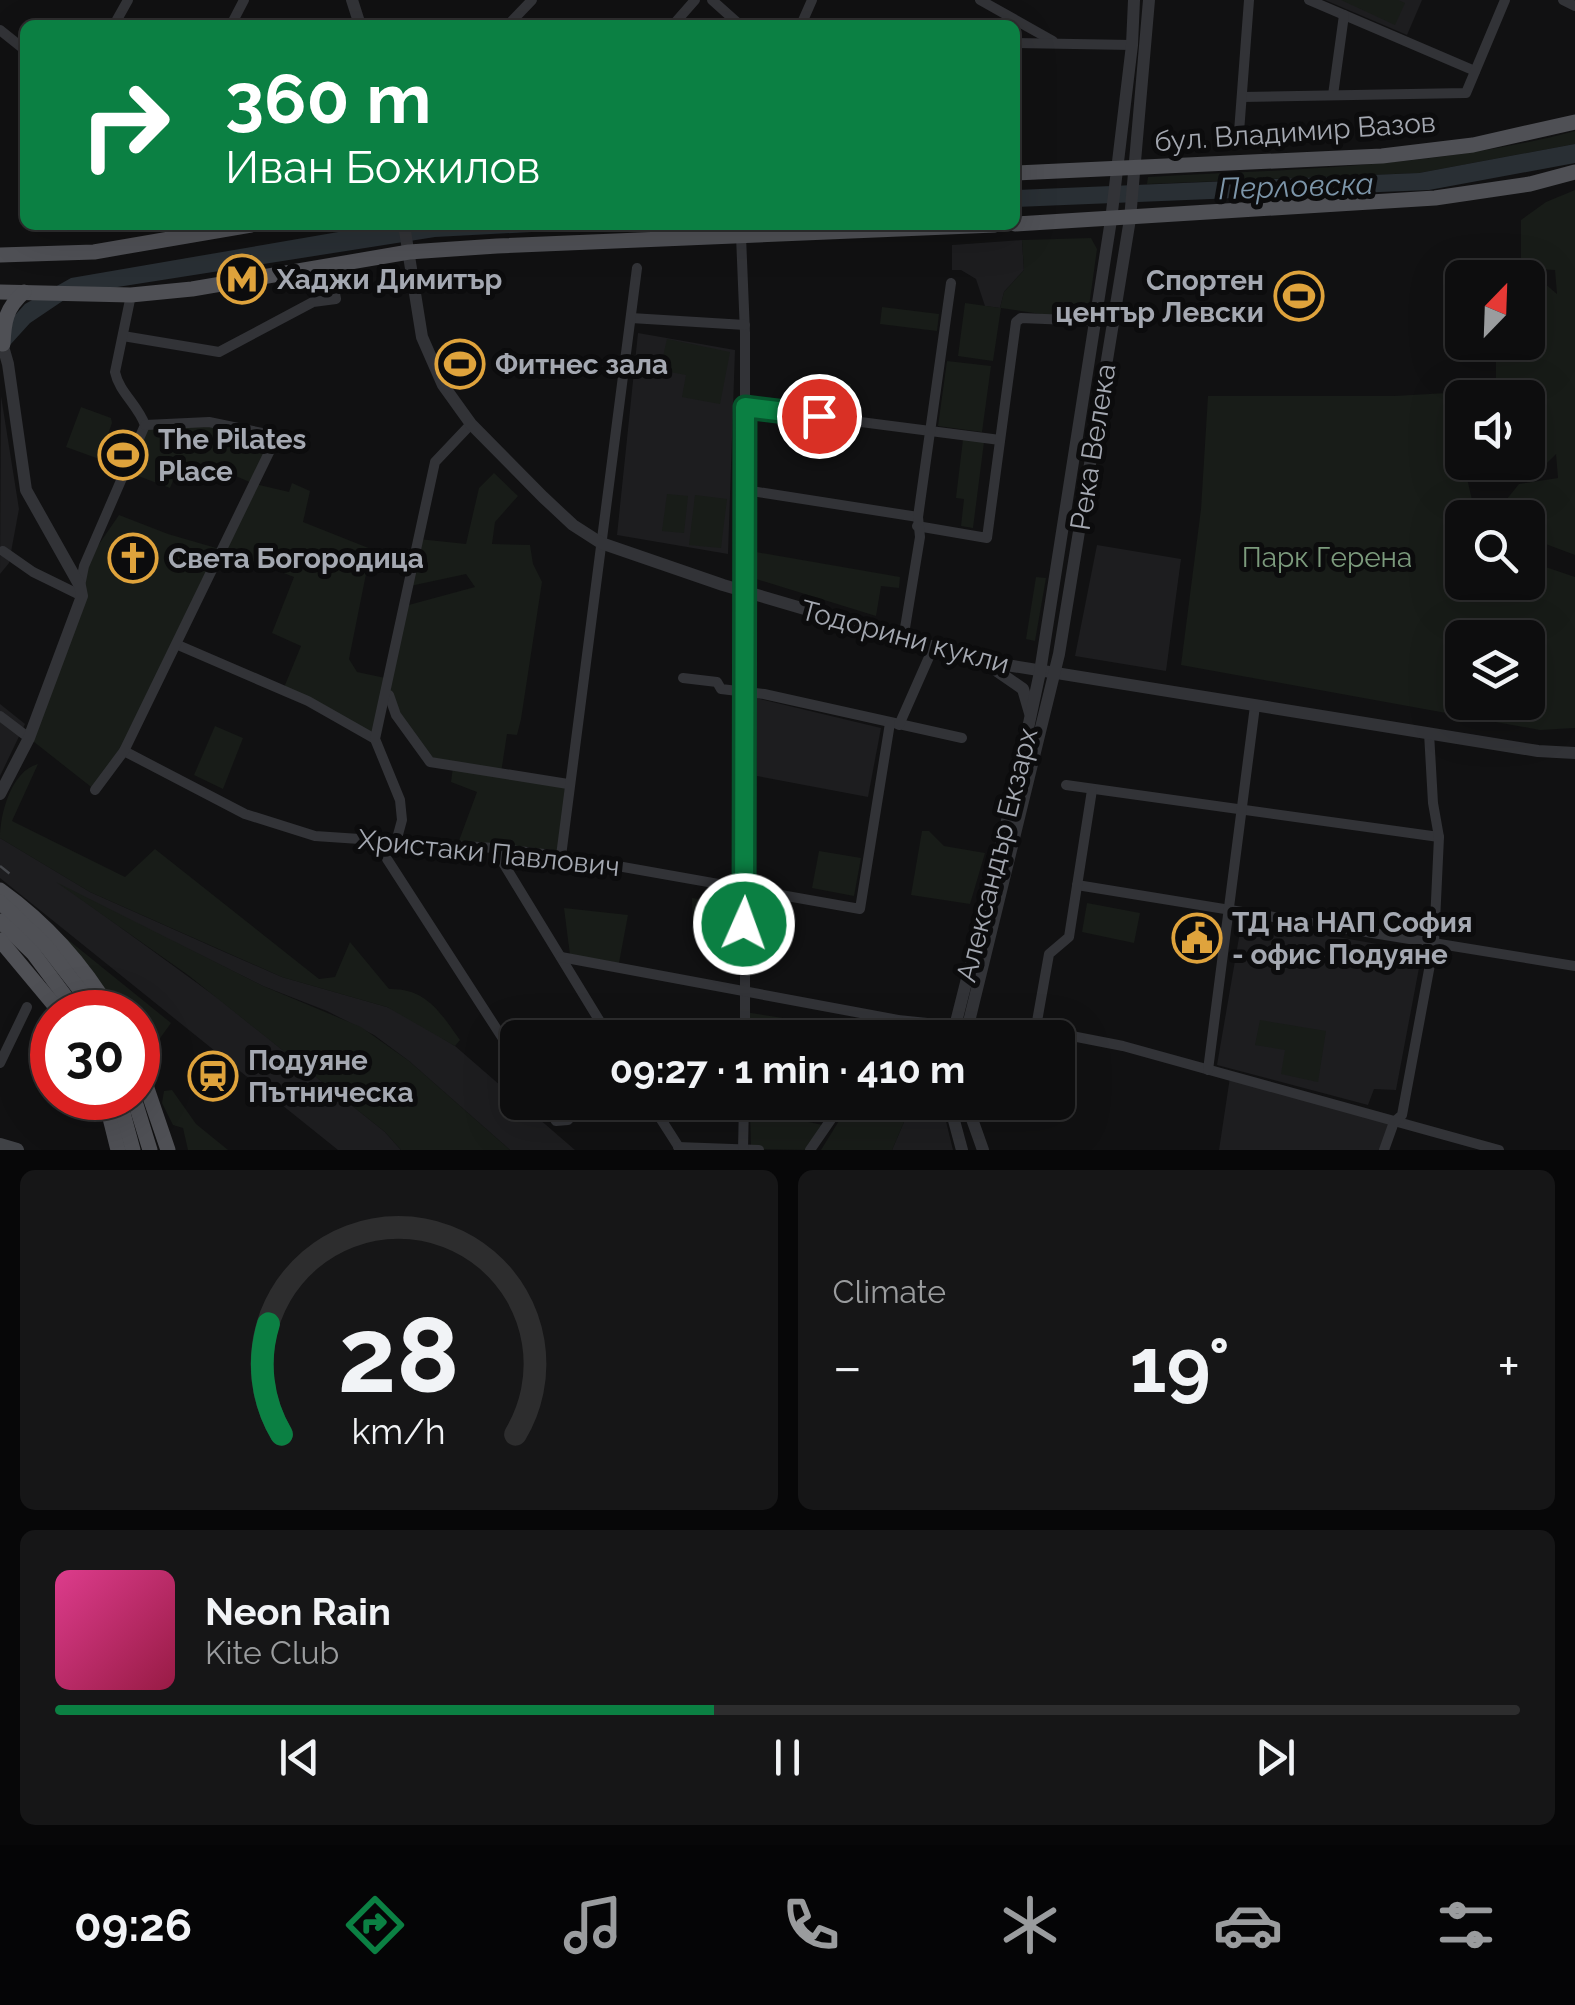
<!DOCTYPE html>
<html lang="en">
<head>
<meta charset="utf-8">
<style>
	body { margin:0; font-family:Raleway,sans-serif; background:#161617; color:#f1f3f6; height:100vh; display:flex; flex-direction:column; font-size:38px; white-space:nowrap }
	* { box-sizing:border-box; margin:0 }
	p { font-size:32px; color:#9a9c9e }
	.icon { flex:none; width:55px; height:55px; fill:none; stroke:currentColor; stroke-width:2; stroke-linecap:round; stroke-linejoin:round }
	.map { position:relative; height:1150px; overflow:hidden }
	.sheet { display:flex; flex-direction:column; gap:20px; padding:20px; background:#070708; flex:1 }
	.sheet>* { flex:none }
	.hud { position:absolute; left:20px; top:20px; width:1000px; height:210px; border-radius:15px; box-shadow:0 10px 40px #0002,0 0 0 2px #2d2d2e; background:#0b8043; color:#fff; overflow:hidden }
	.needle { width:65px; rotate:23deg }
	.controls { position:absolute; left:1445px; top:260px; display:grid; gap:20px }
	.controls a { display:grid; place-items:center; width:100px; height:100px; border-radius:15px; background:#0d0d0e; box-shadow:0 10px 40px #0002,0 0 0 2px #2d2d2e; font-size:50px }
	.speed { position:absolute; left:30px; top:990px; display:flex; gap:20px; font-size:50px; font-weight:700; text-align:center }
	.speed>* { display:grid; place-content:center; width:130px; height:130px; border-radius:50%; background:#0d0d0e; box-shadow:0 10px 40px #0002,0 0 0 2px #2d2d2e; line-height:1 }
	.speed .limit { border:15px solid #d22; background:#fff; color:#111 }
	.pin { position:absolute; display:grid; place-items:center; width:85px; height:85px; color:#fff; margin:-42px; border:5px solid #fff; border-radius:50%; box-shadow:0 2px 10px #0007 }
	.me { position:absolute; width:110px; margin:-55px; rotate:2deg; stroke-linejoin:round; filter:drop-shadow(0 0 8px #0008) }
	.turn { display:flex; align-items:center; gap:35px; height:210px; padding:0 40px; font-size:45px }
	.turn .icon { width:130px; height:130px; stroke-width:2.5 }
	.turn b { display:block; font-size:70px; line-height:85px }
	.big { font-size:75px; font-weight:700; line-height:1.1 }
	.sheet .card { flex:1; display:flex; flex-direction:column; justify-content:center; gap:15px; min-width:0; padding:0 35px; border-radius:15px; background:#161617 }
	.sheet .dial { align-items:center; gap:0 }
	.dial svg { height:260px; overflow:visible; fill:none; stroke:#2d2d2e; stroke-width:7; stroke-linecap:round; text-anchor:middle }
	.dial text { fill:#f1f3f6; stroke:none }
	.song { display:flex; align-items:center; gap:30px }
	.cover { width:120px; height:120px; border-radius:15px; background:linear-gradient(135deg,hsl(330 70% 55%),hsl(340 70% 35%)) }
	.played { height:10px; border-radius:5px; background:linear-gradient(90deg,#0b8043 45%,#2d2d2e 45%) }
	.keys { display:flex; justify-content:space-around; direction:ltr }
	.heat { display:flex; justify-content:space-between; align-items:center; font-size:55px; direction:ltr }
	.sheet .tiles { flex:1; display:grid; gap:20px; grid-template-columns:1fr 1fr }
	.card:last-child { grid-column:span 2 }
	.trip { position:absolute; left:500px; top:1020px; width:575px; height:100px; border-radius:15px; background:#0d0d0e; box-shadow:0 10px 40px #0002,0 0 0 2px #2d2d2e; font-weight:700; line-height:100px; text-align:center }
	.dock { display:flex; height:160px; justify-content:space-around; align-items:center; background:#050506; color:#9a9c9e }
	.dock .icon { width:70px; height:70px }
	.dock .current { color:#0b8043 }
	.dock b { font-size:45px; color:#f1f3f6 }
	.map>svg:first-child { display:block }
</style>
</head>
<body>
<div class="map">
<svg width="1575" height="1150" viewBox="0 0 1575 1150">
	<rect width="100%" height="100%" fill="#111112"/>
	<!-- built -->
	<g fill="#1d1d1f">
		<path d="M 1325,0 L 1422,0 L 1407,35 Z"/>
		<path d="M 1022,240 L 1024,270 L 1004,292 L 1000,308 L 985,306 L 976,279 L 961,270 L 952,270 L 952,245 Z"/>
		<path d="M 638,333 L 735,350 L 728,554 L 617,535 Z"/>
		<path d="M 1,396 L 19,509 L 9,563 L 0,574 Z"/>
		<path d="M 1097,545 L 1181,559 L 1166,671 L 1075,656 Z"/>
		<path d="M 756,698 L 881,728 L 868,797 L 757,776 Z"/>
		<path d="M 0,704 L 25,724 L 0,776 Z"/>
		<path d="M 0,838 L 90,892 L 220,950 L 282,977 L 387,1007 L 407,1016 L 455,1046 L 575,1150 L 510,1150 L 409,1061 L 374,1035 L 327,1011 L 263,986 L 69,890 L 219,999 L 385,1132 L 401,1150 L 338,1150 L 0,878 Z"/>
		<path d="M 1242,920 L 1422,952 L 1396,1090 L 1374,1089 L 1368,1105 L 1217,1065 Z"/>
		<path d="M 1230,1077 L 1394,1122 L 1384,1150 L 1219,1150 Z"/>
		<path d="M 942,1105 L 953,1150 L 892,1150 L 907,1115 Z"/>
	</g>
	<!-- green -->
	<g fill="#181c18" fill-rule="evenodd">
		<path d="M 1341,0 L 1398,0 L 1405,3 L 1395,25 Z"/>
		<path d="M 1575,131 L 1575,144 L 1419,173 L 1147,184 L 1148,177 C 1290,169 1437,168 1575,131 Z"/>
		<path d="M 1575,190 L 1575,555 L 1543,543 L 1528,531 L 1528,518 L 1513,517 L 1502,505 L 1519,484 L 1558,478 L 1556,454 L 1544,466 L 1496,467 L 1496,463 L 1528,462 L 1528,398 L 1496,397 L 1496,343 L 1528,342 L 1528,284 L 1544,283 L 1557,294 L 1555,270 L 1521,268 L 1521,220 L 1546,202 Z"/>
		<path d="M 1091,238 L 1097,249 L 1087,321 L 1001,308 L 993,361 L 958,356 L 965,303 L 1000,308 L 1004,292 L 1024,270 L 1022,240 Z"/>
		<path d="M 882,307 L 939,314 L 937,331 L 880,324 Z"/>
		<path d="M 667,339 L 730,352 L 720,404 L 682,397 L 686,375 L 660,370 Z"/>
		<path d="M 947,361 L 991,366 L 982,432 L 938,426 Z"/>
		<path d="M 807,379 L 851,384 L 849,400 L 805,395 Z"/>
		<path d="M 1447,393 L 1474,508 L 1483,517 L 1462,518 L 1462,582 L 1528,582 L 1528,561 L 1575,577 L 1575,728 L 1540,730 L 1181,665 L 1201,509 L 1208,396 L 1394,396 ZM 1462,638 L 1528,638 L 1528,702 L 1462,702 Z"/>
		<path d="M 81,407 L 111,418 L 112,423 L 99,459 L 66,447 Z"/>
		<path d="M 177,421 L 277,436 L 255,484 L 289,492 L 292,483 L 310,491 L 303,522 L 371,549 L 349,659 L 357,672 L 390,679 L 405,606 L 475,587 L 466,574 L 410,586 L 419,539 L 466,544 L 479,488 L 494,473 L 518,496 L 495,522 L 492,544 L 530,545 L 533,564 L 542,582 L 521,719 L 517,735 L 507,734 L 501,773 L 568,784 L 561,856 L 457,846 L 477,792 L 451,782 L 453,767 L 430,762 L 388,695 L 375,739 L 283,690 L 301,646 L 272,633 L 294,577 L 224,550 L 124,751 L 95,790 L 29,738 L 77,612 L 84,566 L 119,515 L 168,534 L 223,550 L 252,483 L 203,462 L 196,478 L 177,471 L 170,488 L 125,471 L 145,425 Z"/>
		<path d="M 963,439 L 984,442 L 973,528 L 961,526 L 964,499 L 956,498 Z"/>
		<path d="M 667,494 L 688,496 L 684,533 L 662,531 Z"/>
		<path d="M 695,495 L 727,499 L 721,548 L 689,545 Z"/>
		<path d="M 756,552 L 900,577 L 899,588 L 881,586 L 876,616 L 756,579 Z"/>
		<path d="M 1036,577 L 1046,578 L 1035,641 L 1026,639 Z"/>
		<path d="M 215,726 L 243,738 L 223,789 L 194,775 Z"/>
		<path d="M 38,764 L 12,821 L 125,877 L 155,849 L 319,979 L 335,977 L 350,942 L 389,989 C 426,988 440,1012 460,1040 L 455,1046 L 387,1007 L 282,977 L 90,892 L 0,838 C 0,814 11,771 38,764 Z"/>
		<path d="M 922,831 L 929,831 L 944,846 L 985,853 L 970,904 L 911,895 Z"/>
		<path d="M 819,851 L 861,858 L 854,896 L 812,888 Z"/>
		<path d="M 56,882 L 263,986 L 361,1027 L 409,1061 L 510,1150 L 401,1150 L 385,1132 L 188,975 Z"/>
		<path d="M 692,898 L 724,903 L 733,908 L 732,939 L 693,932 Z"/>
		<path d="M 1087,903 L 1140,913 L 1134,943 L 1082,932 Z"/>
		<path d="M 564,908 L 628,915 L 619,963 L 570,955 Z"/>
		<path d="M 56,930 L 171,1023 L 150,1052 L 151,1072 L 146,1071 L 138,1044 L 138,1012 L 121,1012 L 89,966 Z"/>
		<path d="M 745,1012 L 889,1035 L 887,1038 L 745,1038 Z"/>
		<path d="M 1260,1020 L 1326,1031 L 1318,1082 L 1281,1074 L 1285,1050 L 1255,1045 Z"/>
		<path d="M 172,1090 L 196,1124 L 228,1150 L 188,1150 L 183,1128 L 173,1125 L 162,1103 L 164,1091 Z"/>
		<path d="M 850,1103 C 867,1102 895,1101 907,1115 L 892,1150 L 821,1150 Z"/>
		<path d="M 750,1110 L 754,1110 L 827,1126 L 810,1150 L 751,1149 Z"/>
	</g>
	<!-- water -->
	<g fill="#292f34">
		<path d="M 1575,144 L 1575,163 L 1429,190 L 1015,207 L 1015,190 L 1419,173 Z"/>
		<path d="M 379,225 L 666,225 L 435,237 L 73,294 L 30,323 L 0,356 L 0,332 L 25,304 L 71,278 Z"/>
	</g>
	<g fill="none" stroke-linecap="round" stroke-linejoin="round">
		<!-- minor -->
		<g stroke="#323337" stroke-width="10">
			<path d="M 712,0 L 740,25"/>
			<path d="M 980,0 L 1053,41"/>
			<path d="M 1309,0 L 1475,71"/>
			<path d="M 1563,0 L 1575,6"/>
			<path d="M 114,25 L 128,0"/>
			<path d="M 231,25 L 244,0"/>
			<path d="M 508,25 L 532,0"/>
			<path d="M 673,25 L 695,0"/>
			<path d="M 801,25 L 812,0"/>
			<path d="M 0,30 L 25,50"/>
			<path d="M 1015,43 L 1132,45"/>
			<path d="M 1333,95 L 1344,15"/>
			<path d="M 1242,97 L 1466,93 L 1505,0"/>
			<path d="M 1239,132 L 1249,0"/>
			<path d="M 741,236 L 745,333 L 745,1038"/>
			<path d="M 631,318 L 745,325"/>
			<path d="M 123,336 L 219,352 L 313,302 L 336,299 L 330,266"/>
			<path d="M 745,407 L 1000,440"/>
			<path d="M 745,490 L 918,517"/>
			<path d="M 917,526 L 987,538 L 1016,322 L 1021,318 L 1094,321"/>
			<path d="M 3,551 L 33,572 L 82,596"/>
			<path d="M 80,586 L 84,566 L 145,425 C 138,405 119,392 115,372 L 131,295"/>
			<path d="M 903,640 L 920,537 L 918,517 L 951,283"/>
			<path d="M 178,645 L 308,701 L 375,739"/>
			<path d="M 683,678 L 717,682 L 721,689 L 764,694 L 962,738"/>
			<path d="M 389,695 L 396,715 L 430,762 L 568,784"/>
			<path d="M 0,716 L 29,738"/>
			<path d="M 899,725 L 933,648"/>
			<path d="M 124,751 L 245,814 L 315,836 L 494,848 L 561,856 L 860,909 L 890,723"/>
			<path d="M 1066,785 L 1439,837"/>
			<path d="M 95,790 L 124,751 L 277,436 L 209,422 L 145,425"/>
			<path d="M 396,842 L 402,820 L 400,800 L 375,739 L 435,462 L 471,424"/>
			<path d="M 494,848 L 610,1038"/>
			<path d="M 561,856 L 637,268"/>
			<path d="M 387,859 L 518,1062"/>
			<path d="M 1077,885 L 1575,966"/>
			<path d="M 561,957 L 898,1020 L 947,1025 L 1005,1023 L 1123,1046 L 1499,1150"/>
			<path d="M 1036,1027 L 1049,954 L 1069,937 L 1092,790"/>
			<path d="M 887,1038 L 898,1020"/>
			<path d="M 0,1063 L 27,1007"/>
			<path d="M 1208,1070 L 1255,706"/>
			<path d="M 544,1102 L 556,1121 L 568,1120 L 584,1102"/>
			<path d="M 650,1102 L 680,1149"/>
			<path d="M 678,1147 L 759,1150"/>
			<path d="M 743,1150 L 744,1102"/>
			<path d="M 810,1150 L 843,1102"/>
			<path d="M 1384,1150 L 1394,1122 L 1402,1115 L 1434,943 L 1439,837 L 1433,803 L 1429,733"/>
		</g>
		<!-- tertiary -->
		<g stroke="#323337" stroke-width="12">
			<path d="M 352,0 L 360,25"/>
			<path d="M 404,225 L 422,337 L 443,385 L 471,424 L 543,497 L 573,525 L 601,543 L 723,585 L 982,661 L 1538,751 L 1575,753"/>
			<path d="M 0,336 L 8,364 L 26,490 L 80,586 L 82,596 L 29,738 L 0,794"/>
			<path d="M 990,666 L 1023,689 L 1030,713"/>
			<path d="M 952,1038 L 1015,789 L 1040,672 L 1111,220 L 1132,45 L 1134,0"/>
			<path d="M 965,1038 L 1059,654 L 1130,219 L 1149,0"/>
			<path d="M 949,1102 L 962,1150"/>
			<path d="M 966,1102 L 983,1150"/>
		</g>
		<!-- secondary -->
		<path stroke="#404246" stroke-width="14" d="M 0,1145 L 17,1150"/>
		<!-- primary -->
		<g stroke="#4f5055" stroke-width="15">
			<path d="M 1015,173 L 1382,156 L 1473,145 L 1575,122"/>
			<path d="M 1015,224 L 1435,198 L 1530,184 L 1575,172"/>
			<path d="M 0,255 L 94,252 L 251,225"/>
			<path d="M 0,292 L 131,295 L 192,289 L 409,252 L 497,246 L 995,225"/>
			<path d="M 3,344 C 4,321 6,308 24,292"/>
			<path d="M 0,890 C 46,923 83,964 111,1012"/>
			<path d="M 0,902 L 46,946 L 97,1012"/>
			<path d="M 0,921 L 33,953 L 77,1012"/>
			<path d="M 0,940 L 60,1012"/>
			<path d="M 138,1062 L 168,1150"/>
			<path d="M 105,1098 L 118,1150"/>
			<path d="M 119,1098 L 133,1150"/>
			<path d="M 134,1098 L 150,1150"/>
		</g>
		<!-- rail -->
		<path stroke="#45474b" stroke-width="2.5" stroke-dasharray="12 10" stroke-linecap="butt" d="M 0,866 L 14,877"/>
	</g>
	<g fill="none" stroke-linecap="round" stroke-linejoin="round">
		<!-- route casing -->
		<g stroke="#07532c" stroke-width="25">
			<path id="route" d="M 744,924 L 745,407 L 819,416"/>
		</g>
		<!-- route -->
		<use href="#route" stroke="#0b8043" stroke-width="18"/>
	</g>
	<!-- icons -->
	<defs>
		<g id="metro-ring" transform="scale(2.5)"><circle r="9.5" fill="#0c0c0d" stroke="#dfa33c" stroke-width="1.5"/><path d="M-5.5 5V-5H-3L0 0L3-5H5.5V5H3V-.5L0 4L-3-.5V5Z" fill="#dfa33c"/></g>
		<g id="stadium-ring" transform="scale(2.5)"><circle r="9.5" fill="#0c0c0d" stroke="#dfa33c" stroke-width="1.5"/><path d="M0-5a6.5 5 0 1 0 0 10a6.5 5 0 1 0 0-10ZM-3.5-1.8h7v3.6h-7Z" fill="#dfa33c"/></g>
		<g id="church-ring" transform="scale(2.5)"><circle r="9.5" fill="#0c0c0d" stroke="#dfa33c" stroke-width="1.5"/><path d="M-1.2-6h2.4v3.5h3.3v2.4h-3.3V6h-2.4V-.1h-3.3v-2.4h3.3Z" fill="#dfa33c"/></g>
		<g id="civic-ring" transform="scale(2.5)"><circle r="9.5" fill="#0c0c0d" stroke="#dfa33c" stroke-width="1.5"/><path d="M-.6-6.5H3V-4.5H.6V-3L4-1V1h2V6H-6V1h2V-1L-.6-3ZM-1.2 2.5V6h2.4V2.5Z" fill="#dfa33c"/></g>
		<g id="station-ring" transform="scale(2.5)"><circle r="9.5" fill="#0c0c0d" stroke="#dfa33c" stroke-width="1.5"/><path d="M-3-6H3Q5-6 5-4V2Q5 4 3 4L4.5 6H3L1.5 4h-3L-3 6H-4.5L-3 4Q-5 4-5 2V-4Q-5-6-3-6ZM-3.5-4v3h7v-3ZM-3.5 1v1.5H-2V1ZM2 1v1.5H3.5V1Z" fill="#dfa33c"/></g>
	</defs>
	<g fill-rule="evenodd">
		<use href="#metro-ring" x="242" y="279"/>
		<use href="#stadium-ring" x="1299" y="296"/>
		<use href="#stadium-ring" x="460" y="364"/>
		<use href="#stadium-ring" x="123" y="455"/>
		<use href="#church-ring" x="133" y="558"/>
		<use href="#civic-ring" x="1197" y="938"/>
		<use href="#station-ring" x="213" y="1076"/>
	</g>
	<g text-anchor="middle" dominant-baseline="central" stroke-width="10" stroke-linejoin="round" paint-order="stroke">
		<!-- street labels -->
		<g font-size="28" fill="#a4a8b1" stroke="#0c0c0d">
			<text transform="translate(1295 132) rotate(-4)">бул. Владимир Вазов</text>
			<text transform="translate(1093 447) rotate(-81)">Река Велека</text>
			<text transform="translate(905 637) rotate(15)">Тодорини кукли</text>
			<text transform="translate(489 853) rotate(6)">Христаки Павлович</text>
			<text transform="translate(997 855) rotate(-76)">Александър Екзарх</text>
		</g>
		<!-- poi labels -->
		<g font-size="28" font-weight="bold" fill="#a4a8b1" stroke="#0c0c0d" text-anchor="start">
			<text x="277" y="279">Хаджи Димитър</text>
			<text x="1264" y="280" text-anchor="end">Спортен<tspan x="1264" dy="32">център Левски</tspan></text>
			<text x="495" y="364">Фитнес зала</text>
			<text x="158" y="439">The Pilates<tspan x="158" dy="32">Place</tspan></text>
			<text x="168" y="558">Света Богородица</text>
			<text x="1232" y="922">ТД на НАП София<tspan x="1232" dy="32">- офис Подуяне</tspan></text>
			<text x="248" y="1060">Подуяне<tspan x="248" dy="32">Пътническа</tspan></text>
		</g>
		<!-- park labels -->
		<g font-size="28" fill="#7c9b7d" stroke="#0c0c0d">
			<text x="1327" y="557">Парк Герена</text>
		</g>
		<!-- water labels -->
		<g font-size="30" font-style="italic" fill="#7d96aa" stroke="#0c0c0d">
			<text transform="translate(1296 186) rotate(-2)">Перловска</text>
		</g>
	</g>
</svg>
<div class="controls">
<a><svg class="needle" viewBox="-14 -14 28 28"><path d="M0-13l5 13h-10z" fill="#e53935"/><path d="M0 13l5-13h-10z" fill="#9a9c9e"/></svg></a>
<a><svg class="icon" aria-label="sound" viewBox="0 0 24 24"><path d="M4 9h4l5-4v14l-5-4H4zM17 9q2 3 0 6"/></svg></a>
<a><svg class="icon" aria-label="search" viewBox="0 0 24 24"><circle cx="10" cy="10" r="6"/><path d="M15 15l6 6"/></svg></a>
<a><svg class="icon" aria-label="layers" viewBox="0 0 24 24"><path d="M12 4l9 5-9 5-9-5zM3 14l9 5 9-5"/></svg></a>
</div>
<div class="speed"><div class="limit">30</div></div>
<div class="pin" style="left:819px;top:416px;background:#d93025"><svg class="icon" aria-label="arrive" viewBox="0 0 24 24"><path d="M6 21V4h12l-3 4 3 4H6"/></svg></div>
<svg class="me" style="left:744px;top:924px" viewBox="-20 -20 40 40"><circle r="17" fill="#0b8043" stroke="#fff" stroke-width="3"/><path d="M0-11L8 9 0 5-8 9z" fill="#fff"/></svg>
<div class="trip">09:27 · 1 min · 410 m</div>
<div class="hud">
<div class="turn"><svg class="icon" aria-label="right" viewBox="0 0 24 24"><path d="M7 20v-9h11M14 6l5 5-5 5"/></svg><div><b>360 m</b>Иван Божилов</div></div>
</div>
</div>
<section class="sheet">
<div class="tiles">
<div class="card dial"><svg viewBox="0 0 100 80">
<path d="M14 69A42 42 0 1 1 86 69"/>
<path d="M14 69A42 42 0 0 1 10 35" stroke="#0b8043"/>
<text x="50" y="56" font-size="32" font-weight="700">28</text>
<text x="50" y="72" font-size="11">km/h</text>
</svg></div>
<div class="card"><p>Climate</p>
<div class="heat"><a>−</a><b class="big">19°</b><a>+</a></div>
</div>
<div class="card">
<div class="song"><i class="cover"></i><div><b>Neon Rain</b><p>Kite Club</p></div></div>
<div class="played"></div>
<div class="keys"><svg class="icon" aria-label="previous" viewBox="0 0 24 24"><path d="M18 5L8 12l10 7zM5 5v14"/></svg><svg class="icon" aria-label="pause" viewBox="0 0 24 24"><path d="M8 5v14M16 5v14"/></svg><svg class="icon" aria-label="next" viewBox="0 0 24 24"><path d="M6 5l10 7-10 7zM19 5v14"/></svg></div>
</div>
</div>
</section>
<nav class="dock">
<b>09:26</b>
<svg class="icon current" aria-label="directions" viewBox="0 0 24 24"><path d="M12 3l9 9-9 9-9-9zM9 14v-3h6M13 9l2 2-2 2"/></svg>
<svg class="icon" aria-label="music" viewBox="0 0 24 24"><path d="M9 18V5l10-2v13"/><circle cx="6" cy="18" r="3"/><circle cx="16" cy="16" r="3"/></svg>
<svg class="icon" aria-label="phone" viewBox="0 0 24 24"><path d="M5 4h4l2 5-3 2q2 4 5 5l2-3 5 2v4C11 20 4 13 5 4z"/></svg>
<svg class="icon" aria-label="climate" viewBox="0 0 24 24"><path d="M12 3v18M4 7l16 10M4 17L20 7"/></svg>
<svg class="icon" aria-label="car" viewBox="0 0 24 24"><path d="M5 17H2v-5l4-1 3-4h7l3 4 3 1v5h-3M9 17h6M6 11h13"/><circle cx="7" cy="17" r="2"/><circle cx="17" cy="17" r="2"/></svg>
<svg class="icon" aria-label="filters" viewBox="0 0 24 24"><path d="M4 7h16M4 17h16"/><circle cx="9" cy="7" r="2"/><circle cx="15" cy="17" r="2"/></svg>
</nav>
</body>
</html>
